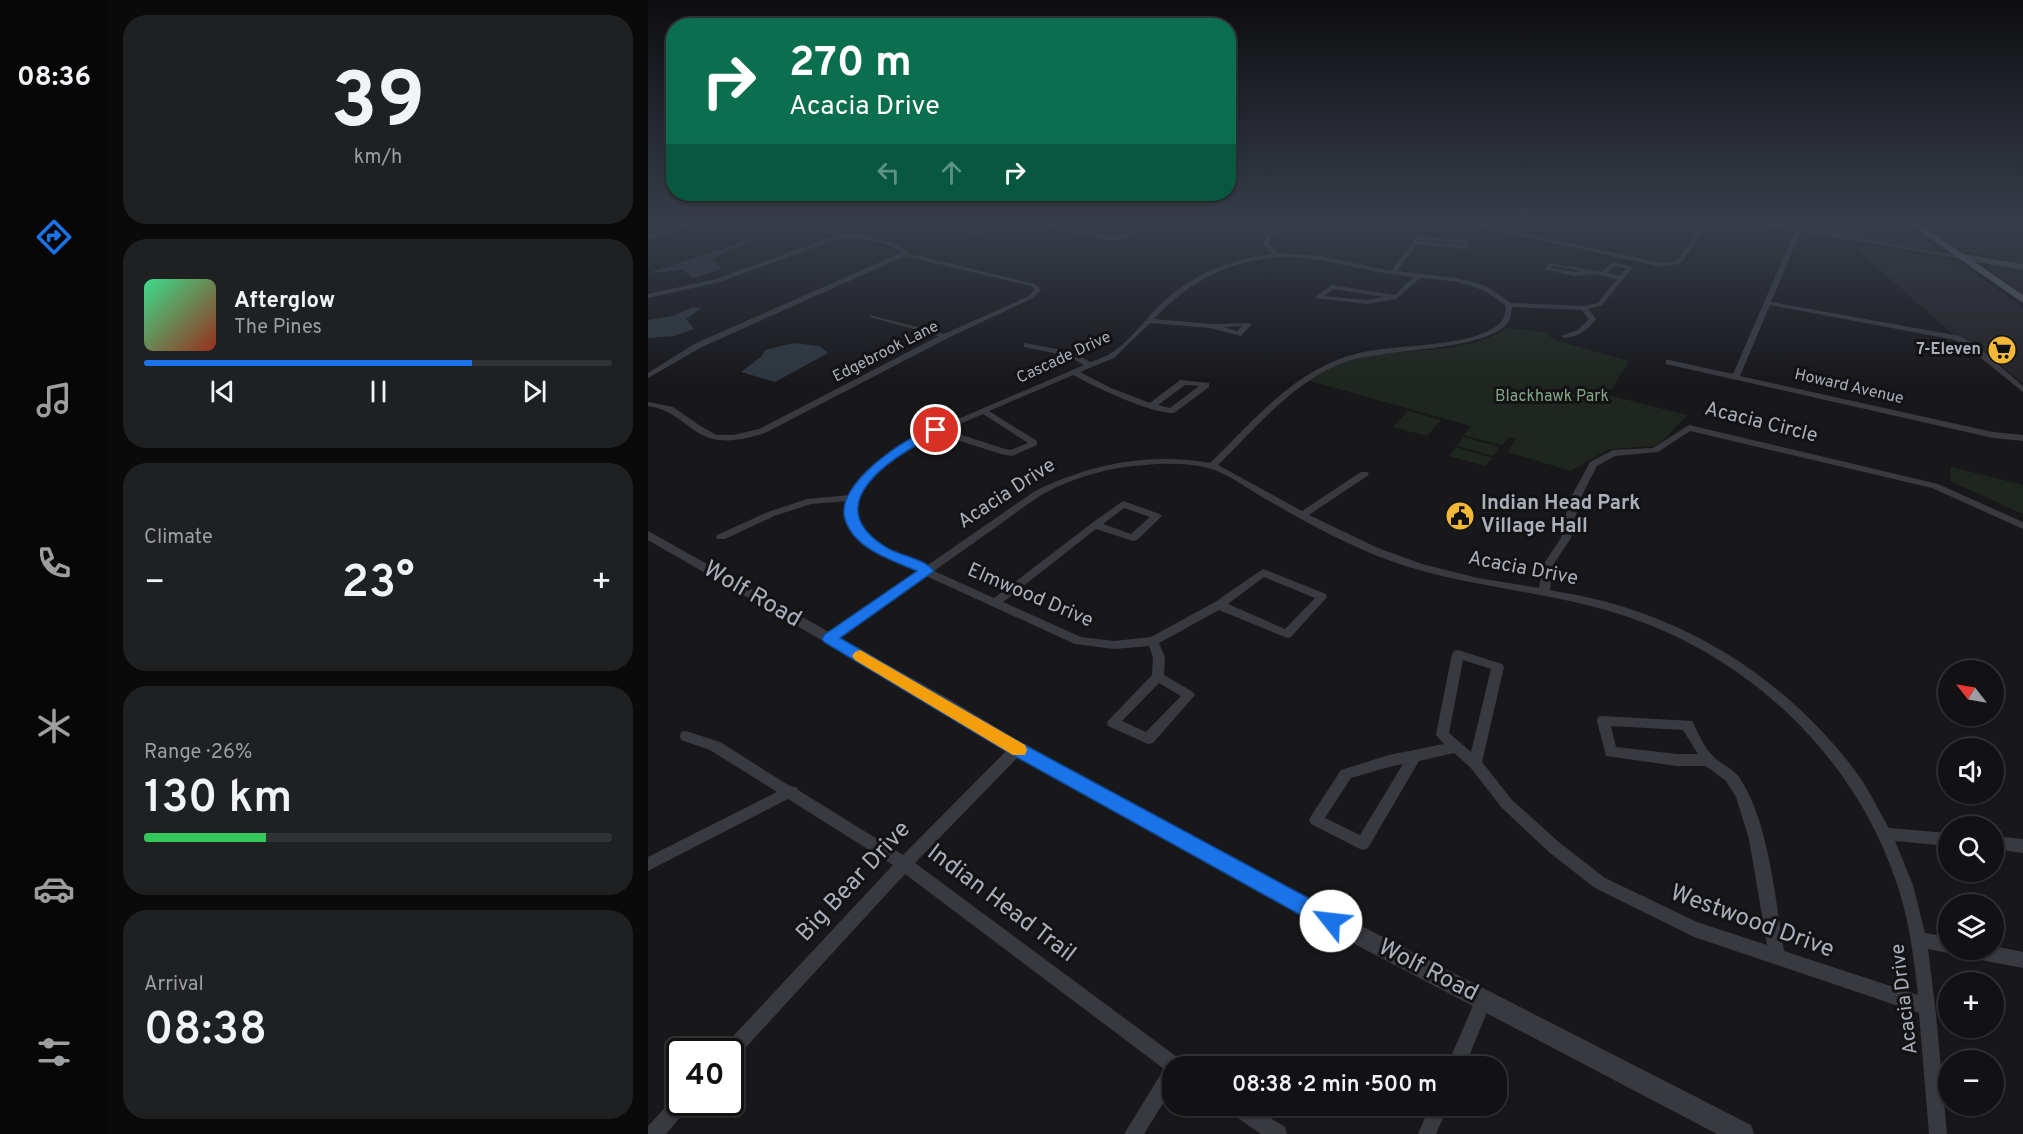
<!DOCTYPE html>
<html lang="en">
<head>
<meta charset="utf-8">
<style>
	body { margin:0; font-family:Overpass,sans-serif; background:#1f2022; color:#f1f3f6; height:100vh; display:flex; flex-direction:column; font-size:22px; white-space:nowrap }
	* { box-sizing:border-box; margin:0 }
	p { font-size:20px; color:#9c9ea0 }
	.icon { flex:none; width:33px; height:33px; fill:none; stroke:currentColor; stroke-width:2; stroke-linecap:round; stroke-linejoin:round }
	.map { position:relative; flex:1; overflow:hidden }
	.details { display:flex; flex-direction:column; gap:15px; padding:15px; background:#0a0a0b; width:540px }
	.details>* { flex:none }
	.top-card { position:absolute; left:18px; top:18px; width:570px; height:183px; border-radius:24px; box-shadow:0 2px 4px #0004,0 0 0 2px #313234; background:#0b6e4f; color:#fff; overflow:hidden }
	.needle { width:39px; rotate:301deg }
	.buttons { position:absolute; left:1290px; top:660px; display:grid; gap:12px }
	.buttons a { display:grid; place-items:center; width:66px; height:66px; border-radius:50%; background:#121214; box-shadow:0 2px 4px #0004,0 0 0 2px #313234; font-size:30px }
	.speed { position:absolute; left:18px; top:1038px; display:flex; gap:12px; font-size:30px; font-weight:700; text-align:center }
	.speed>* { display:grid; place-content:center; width:78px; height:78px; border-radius:50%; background:#121214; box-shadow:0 2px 4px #0004,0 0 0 2px #313234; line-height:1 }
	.speed .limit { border:3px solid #111; border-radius:9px; background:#fff; color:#111 }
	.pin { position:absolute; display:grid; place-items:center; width:51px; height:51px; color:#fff; margin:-26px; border:3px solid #fff; border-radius:50%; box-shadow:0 2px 6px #0007 }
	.me { position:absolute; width:66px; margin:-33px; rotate:299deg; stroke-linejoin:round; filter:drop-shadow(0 0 4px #0008) }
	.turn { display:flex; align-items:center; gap:21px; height:126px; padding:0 24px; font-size:27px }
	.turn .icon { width:78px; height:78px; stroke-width:2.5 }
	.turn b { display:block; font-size:42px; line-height:51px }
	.lanes { display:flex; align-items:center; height:57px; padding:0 24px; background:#0003; justify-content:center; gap:30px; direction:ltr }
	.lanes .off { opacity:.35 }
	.big { font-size:45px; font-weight:600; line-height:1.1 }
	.details .widget { flex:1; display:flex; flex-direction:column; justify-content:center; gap:9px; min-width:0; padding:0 21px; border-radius:24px; background:#1f2022 }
	.details .dial { align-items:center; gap:0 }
	.dial b { font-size:78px; line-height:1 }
	.song { display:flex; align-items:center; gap:18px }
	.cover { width:72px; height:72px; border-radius:9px; background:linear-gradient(135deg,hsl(150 70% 55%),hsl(10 70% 35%)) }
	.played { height:6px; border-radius:3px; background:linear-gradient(90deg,#1a73e8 70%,#313234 70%) }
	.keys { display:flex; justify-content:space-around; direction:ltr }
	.heat { display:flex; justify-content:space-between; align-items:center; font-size:33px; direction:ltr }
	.charge { height:9px; border-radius:4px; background:linear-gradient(90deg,#34c759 26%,#313234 0) }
	.trip { position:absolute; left:514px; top:1056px; width:345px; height:60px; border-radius:24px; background:#121214; box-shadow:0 2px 4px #0004,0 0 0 2px #313234; font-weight:600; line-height:60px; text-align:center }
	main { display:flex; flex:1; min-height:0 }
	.dock { display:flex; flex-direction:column; width:108px; justify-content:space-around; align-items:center; background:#070708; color:#9c9ea0 }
	.dock .icon { width:42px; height:42px }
	.dock .on { color:#1a73e8 }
	.dock b { font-size:27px; color:#f1f3f6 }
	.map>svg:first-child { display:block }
</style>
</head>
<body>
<main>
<nav class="dock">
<b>08:36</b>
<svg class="icon on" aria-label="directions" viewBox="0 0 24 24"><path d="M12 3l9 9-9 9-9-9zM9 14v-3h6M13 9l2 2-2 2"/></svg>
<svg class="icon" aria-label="music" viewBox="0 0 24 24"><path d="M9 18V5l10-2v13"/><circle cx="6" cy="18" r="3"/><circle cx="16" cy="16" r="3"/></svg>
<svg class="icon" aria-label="phone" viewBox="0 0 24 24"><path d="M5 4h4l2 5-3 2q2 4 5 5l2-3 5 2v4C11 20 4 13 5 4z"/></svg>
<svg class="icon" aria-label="climate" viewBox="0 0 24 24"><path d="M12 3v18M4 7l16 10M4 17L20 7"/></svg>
<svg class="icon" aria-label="car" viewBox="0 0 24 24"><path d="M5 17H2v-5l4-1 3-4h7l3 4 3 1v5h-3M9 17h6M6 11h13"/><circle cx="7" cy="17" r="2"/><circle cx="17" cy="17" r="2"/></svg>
<svg class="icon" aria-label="filters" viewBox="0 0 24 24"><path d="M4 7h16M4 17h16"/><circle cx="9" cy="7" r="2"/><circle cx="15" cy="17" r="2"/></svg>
</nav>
<section class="details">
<div class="widget dial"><b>39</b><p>km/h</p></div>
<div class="widget">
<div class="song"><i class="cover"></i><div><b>Afterglow</b><p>The Pines</p></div></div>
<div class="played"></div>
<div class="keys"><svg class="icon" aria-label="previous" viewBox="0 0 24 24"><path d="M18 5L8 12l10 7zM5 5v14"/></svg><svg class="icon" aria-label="pause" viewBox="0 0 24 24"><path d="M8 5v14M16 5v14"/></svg><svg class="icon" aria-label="next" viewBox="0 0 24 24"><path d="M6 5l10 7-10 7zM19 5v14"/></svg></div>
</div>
<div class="widget"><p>Climate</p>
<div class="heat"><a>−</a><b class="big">23°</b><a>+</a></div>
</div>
<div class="widget"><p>Range · 26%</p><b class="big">130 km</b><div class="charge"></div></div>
<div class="widget"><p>Arrival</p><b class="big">08:38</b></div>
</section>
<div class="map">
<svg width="1375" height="1134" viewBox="0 0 1375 1134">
	<rect width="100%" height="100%" fill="#18181b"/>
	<!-- built -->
	<g fill="#242428">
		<path d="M 1111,223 L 1255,223 L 1287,248 L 1276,249 Z"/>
		<path d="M 1270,223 L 1357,223 L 1375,234 L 1375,264 L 1314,251 Z"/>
		<path d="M 1213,244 L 1302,260 L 1316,266 L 1375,308 L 1375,384 L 1344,358 L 1305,334 L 1211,252 Z"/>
		<path d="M 1344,265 L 1375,270 L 1375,294 L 1338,267 Z"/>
	</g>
	<!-- green -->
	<g fill="#1e261f">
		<path d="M 859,328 L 900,332 L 900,336 L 910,341 L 981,361 L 960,395 L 1039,415 L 1020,436 L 1007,446 L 961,449 L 923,471 L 859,452 L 868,439 L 861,437 L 854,445 L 816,435 L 823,426 L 662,381 C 716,335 804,366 859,328 Z"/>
		<path d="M 760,411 L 793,420 L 779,436 L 745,427 Z"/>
		<path d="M 816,437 L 851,447 L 845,456 L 809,446 Z"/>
		<path d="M 808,447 L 844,458 L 837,466 L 801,456 Z"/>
		<path d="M 1303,467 L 1375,485 L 1375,514 L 1302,481 Z"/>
	</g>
	<!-- water -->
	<g fill="#2e373f">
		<path d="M 98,241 L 104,241 L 65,258 L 73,269 L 45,278 L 35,270 L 0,273 Z"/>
		<path d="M 45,307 L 54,308 L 38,319 L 46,329 L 26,336 L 0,338 L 0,320 L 25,316 Z"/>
		<path d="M 146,343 L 171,346 L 180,353 L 127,382 L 93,372 L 114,356 L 117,350 Z"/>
	</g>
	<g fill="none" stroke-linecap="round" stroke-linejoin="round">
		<!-- minor -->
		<g fill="#393a40" fill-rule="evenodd">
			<path d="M 42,223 L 51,223 L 0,240 L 0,236 Z"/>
			<path d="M 346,223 L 354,223 L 328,235 L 323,234 Z"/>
			<path d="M 387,223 L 399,223 L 464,237 C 479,235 491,223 505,223 L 477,238 L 464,241 Z"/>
			<path d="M 638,223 L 644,223 L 623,237 L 621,243 L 629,253 L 673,256 L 743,271 L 769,236 L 821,241 L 820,247 L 817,249 L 769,244 L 749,271 L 807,278 L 829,283 L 843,289 L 863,303 L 936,306 L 950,303 L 969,279 L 946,274 L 927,276 L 898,270 L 897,269 L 902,263 L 954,272 L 964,262 L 985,267 L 954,305 L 940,309 L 948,319 C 940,330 932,336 917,338 L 913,336 L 930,330 L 941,319 L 934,310 L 864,307 C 863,313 863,320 859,324 C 832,353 733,347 692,364 C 643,384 607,429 570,465 L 654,511 L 713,472 L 719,472 L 721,474 L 719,476 L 661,515 L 730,548 L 774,564 L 830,578 L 891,588 L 895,565 L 913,538 L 921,501 L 942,462 L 965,450 L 1005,448 L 1041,425 L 1290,484 L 1375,522 L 1375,529 L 1284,488 L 1042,431 L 1010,452 L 967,456 L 949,466 L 931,501 L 923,538 L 905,565 L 902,590 C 929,595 956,600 982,609 C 1074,639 1154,698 1211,776 C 1222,792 1231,811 1241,828 L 1300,833 L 1300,846 L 1247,841 L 1265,885 L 1277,933 L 1300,937 L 1300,950 L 1306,950 L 1300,953 L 1280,949 L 1288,1014 L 1299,1134 L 1281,1134 L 1271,1013 L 1046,937 L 947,888 L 902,853 L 854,808 L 822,767 L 806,753 L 771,761 L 720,848 L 715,850 L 710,848 L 663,824 L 661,820 L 663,816 L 693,770 L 741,755 L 796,744 L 788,735 L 804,654 L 806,651 L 810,650 L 854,664 L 856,667 L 834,762 L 864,800 L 912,843 L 957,878 L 1049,922 L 1119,945 L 1101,839 L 1088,797 L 1078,781 L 1058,766 L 1029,766 L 958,756 L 949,721 L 950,717 L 955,716 L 1044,721 C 1050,732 1056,748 1066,757 C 1073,764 1084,768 1091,777 C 1121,821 1127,899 1136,951 L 1270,995 C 1266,958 1261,919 1249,884 C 1207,756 1101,656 974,615 C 898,590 816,588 740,560 C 697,544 656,521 616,498 C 598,488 580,473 560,468 C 541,463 517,463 497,465 C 462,467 426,477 395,494 C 382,502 370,511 358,520 C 334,537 310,554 286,571 L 346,598 L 444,523 L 475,501 L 512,514 L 514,516 L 489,540 L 485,541 L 448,529 L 355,602 L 433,637 L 466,641 L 503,637 L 567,602 L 615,569 L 678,594 L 679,597 L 643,637 L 639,638 L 571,610 L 511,643 L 517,657 L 516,675 L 545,692 L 547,695 L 505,743 L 500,744 L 460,726 L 459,722 L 504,675 L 505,657 L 501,646 L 466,649 L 427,644 L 278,576 L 185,641 L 177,641 L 175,638 L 177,635 L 269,571 C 240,558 190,542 201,501 L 163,504 L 126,516 L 77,539 L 69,539 L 68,537 L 69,535 L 120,512 L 159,499 L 203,495 C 215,474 234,455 256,442 C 265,437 277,435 285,428 L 289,428 L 436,365 L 420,356 L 376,347 L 376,343 L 425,352 L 442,362 C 448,360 454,358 460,355 C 481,343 496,320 514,303 C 543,275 583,259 623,254 L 615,243 L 619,235 ZM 773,239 L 816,243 L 815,245 L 771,241 ZM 644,257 C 685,260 724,273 765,277 L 747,295 L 684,285 L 668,296 L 668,298 L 719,304 L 748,299 L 772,278 C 808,281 829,282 858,306 C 857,311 857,318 852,323 C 826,348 747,344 711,353 C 648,368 606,420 562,463 C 501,452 442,464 387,491 L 277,567 C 258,558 235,551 220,537 C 186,506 235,462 261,447 C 270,441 281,438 290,434 L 353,454 L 364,456 L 389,445 L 389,441 L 341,411 L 425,375 C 447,387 503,414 526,413 L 561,387 L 561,383 L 532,380 L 502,403 L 463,388 L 432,372 L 466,358 L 502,323 L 562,328 L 593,336 L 603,325 L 603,323 L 563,324 L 506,319 C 544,278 587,257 644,257 ZM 906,266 L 935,271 L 927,272 L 904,268 ZM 965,266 L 978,268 L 972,276 L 959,273 ZM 685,289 L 736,297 L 719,300 L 676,296 ZM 594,326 L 589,331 L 575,327 ZM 537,385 L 551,386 L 522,408 L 510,405 ZM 335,414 L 380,443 L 363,450 L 357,449 L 298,430 ZM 476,508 L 502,517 L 483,534 L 455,524 ZM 616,577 L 667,598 L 637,629 L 580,604 ZM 815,660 L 843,669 L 823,752 L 801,733 ZM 511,683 L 533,696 L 498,732 L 474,721 ZM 963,726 L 1035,730 L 1050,754 L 1029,754 L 968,747 ZM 755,764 L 712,835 L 677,818 L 703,778 L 741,767 Z"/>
			<path d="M 815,223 L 827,223 L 1014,263 L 1029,261 L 1056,223 L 1061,223 L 1033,263 L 1014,267 Z"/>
			<path d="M 177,226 L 192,234 L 209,234 L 251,245 L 257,249 L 259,253 L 387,284 L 393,290 L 385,298 L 300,338 L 117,433 C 94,440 71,446 49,432 C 31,420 23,410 0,406 L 0,402 L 25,407 L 54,427 L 69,435 L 85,435 L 111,429 L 291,336 L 222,317 L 222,315 L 296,334 L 381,296 L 386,290 L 383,286 L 257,256 L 54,347 L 0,378 L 0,373 L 48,343 L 253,253 C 244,241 207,238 192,238 L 72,282 L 0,298 L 0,294 L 68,279 L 186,236 L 175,229 L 174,228 Z"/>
			<path d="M 1150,229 L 1153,231 L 1123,302 L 1312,336 L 1328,345 L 1375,386 L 1375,392 L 1322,349 L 1307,340 L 1122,305 L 1092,376 L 1345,432 L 1375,435 L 1375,441 L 1345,438 L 1018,364 L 1018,360 L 1021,360 L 1085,374 L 1147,231 Z"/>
			<path d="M 38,731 L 72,742 L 142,786 L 148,787 L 150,790 L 255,855 L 364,745 L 369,744 L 374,745 L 376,749 L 374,753 L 267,863 L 533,1060 L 536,1066 L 525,1066 L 525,1087 L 496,1134 L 476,1134 L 516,1069 L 257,874 L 88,1058 L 82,1061 L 82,1052 L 73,1052 L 76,1046 L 245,865 L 140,799 L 0,871 L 0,857 L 129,792 L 62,750 L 33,740 L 32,736 L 33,732 Z"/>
			<path d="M 1346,836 L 1375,839 L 1375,853 L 1346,849 Z"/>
			<path d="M 1346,946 L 1375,952 L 1375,968 L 1322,958 L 1316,956 L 1314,950 L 1346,950 Z"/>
			<path d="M 836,992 L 842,994 L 844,1000 L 817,1066 L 799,1066 L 830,994 Z"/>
			<path d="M 32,1094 L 32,1102 L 43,1102 L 40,1108 L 18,1134 L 0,1134 L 0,1126 L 28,1096 Z"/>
			<path d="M 578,1106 L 603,1106 L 637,1127 L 639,1134 L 613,1134 L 581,1112 Z"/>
			<path d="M 782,1106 L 800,1106 L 788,1134 L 770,1134 Z"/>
		</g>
		<!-- tertiary -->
		<g fill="#393a40" fill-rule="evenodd">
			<path d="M 1102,223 L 1121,223 L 1319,257 L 1315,259 Z"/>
			<path d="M 0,531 L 303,700 L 375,744 L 690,914 L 1103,1125 L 1106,1134 L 1069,1134 L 676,928 L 363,754 L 291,708 L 0,540 Z"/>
		</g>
		<!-- secondary -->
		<path fill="#474950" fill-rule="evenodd" d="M 1315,254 L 1375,264 L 1375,270 L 1312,259 L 1311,257 Z"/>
		<!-- primary -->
		<path fill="#55575f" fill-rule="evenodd" d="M 1260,223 L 1270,223 L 1375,295 L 1375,303 Z"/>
	</g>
	<!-- sky -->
	<linearGradient id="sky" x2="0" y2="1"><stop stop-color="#0d0d0f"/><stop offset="0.58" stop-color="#373d4a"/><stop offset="1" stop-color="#373d4a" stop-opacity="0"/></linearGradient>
	<rect width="1375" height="382" fill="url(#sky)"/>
	<!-- route -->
	<path fill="#1a73e8" stroke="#114b97" stroke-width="1.5" d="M 288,427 L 294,430 L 292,433 C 246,455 165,505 241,549 C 254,556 277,559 286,571 L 192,638 L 375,744 L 690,914 L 693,921 L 690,928 L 683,931 L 676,928 L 363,754 L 176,642 L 174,639 L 176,635 L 269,571 C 243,560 206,549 197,519 C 186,484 260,435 288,427 Z"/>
	<!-- slow -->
	<path fill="#f59e0b" d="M 212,650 L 377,745 L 379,750 L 377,755 L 365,755 L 207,660 L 204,656 L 207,652 Z"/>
	<!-- icons -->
	<defs>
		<g id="supermarket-disc" transform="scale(1.5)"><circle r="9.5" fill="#f3b837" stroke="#131316"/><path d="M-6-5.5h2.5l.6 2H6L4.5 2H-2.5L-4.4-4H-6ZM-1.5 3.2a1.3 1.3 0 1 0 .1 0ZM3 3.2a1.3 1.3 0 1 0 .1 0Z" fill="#111"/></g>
		<g id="civic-disc" transform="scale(1.5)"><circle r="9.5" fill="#f3b837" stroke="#131316"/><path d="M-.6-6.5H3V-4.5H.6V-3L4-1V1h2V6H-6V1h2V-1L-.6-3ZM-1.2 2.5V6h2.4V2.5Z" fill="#111"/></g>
	</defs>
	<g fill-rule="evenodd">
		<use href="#supermarket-disc" x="1354" y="350"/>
		<use href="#civic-disc" x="812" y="516"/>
	</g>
	<g text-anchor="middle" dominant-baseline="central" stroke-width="6" stroke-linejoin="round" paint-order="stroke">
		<!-- far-poi labels -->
		<g font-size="16" font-weight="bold" fill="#abafba" stroke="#131316" text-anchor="end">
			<text x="1333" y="350">7-Eleven</text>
		</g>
		<!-- far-street labels -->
		<g font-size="16" fill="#abafba" stroke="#131316">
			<text transform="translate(238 352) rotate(-27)">Edgebrook Lane</text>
			<text transform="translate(416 358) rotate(-25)">Cascade Drive</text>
			<text transform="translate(1201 387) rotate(13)">Howard Avenue</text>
		</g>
		<!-- far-park labels -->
		<g font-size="16" fill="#82a585" stroke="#131316">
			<text x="904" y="397">Blackhawk Park</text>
		</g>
		<!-- street labels -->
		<g font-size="20" fill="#abafba" stroke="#131316">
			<text transform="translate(1113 423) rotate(14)">Acacia Circle</text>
			<text transform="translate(359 494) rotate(-33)">Acacia Drive</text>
			<text transform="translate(875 569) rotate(11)">Acacia Drive</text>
			<text transform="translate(382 596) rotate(23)">Elmwood Drive</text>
			<text transform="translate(1257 999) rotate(-97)">Acacia Drive</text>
		</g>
		<!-- poi labels -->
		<g font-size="20" font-weight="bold" fill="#abafba" stroke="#131316" text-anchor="start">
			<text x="833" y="504">Indian Head Park<tspan x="833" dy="23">Village Hall</tspan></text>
		</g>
		<!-- near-street labels -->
		<g font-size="24" fill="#abafba" stroke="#131316">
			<text transform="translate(104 595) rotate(30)">Wolf Road</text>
			<text transform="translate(206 882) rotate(-47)">Big Bear Drive</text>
			<text transform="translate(353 904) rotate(37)">Indian Head Trail</text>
			<text transform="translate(1104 922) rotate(20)">Westwood Drive</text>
			<text transform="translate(780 971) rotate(27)">Wolf Road</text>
		</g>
	</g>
</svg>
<div class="buttons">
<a><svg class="needle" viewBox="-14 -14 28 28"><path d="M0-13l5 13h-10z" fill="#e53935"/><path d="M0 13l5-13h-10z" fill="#9c9ea0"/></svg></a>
<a><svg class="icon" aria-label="sound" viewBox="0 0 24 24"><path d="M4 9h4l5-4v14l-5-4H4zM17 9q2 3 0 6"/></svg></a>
<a><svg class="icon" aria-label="search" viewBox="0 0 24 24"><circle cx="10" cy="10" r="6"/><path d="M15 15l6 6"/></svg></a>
<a><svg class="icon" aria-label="layers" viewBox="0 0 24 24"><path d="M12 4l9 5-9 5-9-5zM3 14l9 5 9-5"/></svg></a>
<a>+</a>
<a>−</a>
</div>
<div class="speed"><div class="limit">40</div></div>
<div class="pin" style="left:288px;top:430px;background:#d93025"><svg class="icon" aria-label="arrive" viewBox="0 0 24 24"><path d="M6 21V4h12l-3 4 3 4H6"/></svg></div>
<svg class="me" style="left:683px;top:921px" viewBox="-20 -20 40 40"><circle r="19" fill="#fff"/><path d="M0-13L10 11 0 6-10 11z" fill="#1a73e8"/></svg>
<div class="trip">08:38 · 2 min · 500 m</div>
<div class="top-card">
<div class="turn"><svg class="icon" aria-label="right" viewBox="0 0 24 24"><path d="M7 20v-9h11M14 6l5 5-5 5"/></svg><div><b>270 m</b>Acacia Drive</div></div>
<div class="lanes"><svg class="icon off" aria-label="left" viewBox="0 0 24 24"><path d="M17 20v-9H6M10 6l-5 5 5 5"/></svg><svg class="icon off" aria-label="ahead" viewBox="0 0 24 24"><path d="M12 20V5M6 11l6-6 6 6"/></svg><svg class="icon" aria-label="right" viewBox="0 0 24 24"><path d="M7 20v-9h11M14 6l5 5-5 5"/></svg></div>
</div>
</div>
</main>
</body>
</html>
